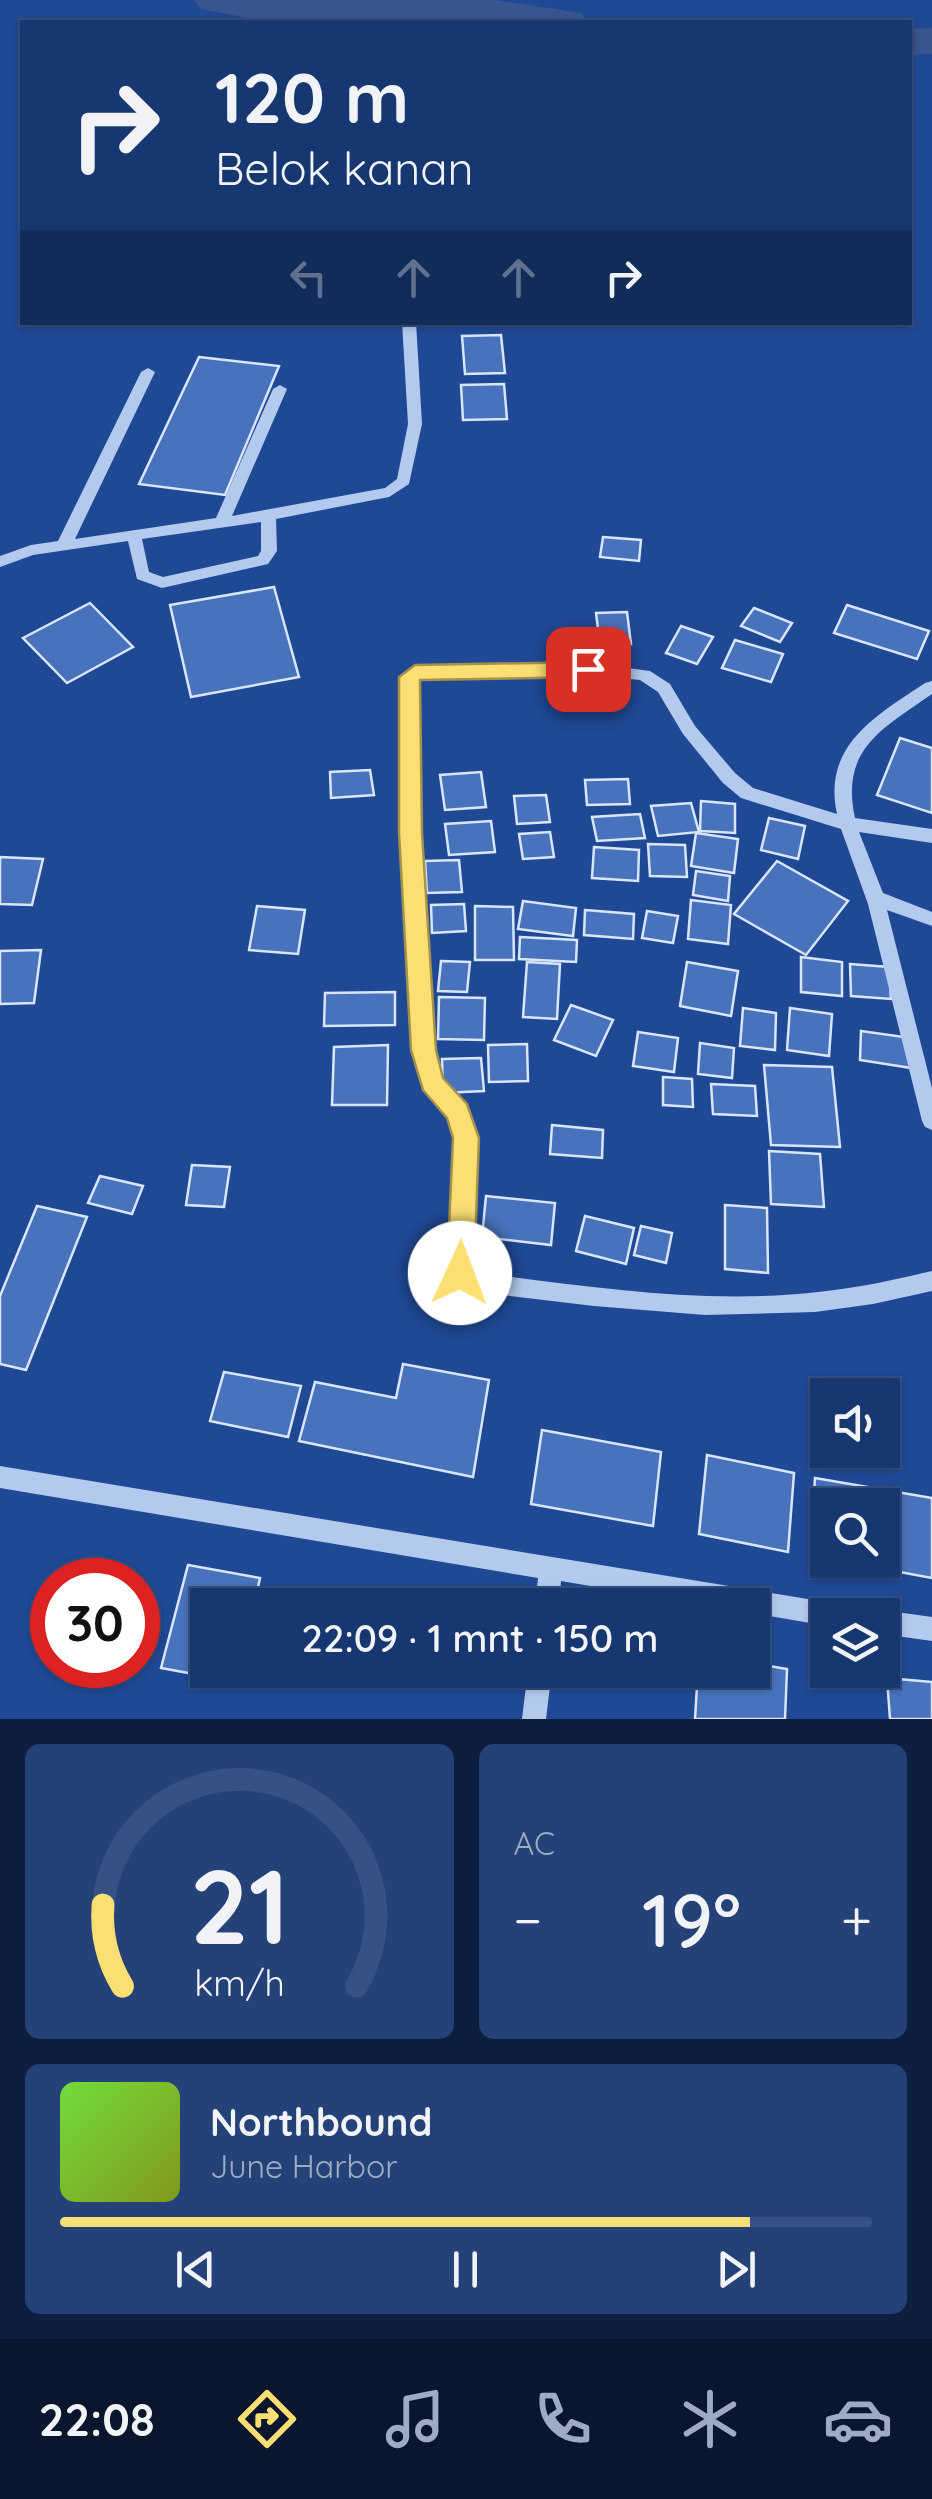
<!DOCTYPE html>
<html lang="id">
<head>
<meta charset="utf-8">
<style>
	body { margin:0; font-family:Quicksand,sans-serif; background:#244278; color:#f1f3f6; height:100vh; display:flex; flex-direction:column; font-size:38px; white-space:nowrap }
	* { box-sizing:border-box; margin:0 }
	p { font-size:32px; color:#9eacc3 }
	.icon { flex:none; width:55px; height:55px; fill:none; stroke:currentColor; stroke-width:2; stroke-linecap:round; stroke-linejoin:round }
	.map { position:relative; height:1719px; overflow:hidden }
	.drawer { display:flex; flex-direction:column; gap:25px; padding:25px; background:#0d1e3e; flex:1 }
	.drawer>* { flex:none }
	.top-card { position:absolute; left:20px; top:20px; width:892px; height:305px; border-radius:0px; box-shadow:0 2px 8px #0004,0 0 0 2px #365183; background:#173770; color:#f1f3f6; overflow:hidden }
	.fabs { position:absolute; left:810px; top:1378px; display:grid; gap:20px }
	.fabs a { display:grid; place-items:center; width:90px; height:90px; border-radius:0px; background:#173770; box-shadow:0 2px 8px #0004,0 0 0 2px #365183; font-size:50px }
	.speed { position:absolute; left:30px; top:1558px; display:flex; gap:20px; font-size:50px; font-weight:700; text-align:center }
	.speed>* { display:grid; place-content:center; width:130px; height:130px; border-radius:50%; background:#173770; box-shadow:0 2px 8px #0004,0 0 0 2px #365183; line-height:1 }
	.speed .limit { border:15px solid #d22; background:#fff; color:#111 }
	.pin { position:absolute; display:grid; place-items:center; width:85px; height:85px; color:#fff; margin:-42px; border-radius:20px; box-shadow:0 5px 15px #0006 }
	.me { position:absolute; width:110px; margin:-55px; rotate:2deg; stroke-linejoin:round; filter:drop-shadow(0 0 8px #0008) }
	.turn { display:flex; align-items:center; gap:35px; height:210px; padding:0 30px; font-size:45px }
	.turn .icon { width:130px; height:130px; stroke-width:2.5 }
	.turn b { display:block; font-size:70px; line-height:85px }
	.lanes { display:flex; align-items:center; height:95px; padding:0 30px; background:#0003; justify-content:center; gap:50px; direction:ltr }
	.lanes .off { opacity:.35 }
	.big { font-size:75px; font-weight:600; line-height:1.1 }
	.drawer .card { flex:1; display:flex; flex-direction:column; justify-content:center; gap:15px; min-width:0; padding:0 35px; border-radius:15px; background:#244278 }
	.drawer .dial { align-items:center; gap:0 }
	.dial svg { height:260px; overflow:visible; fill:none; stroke:#365183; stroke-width:7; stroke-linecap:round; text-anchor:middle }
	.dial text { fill:#f1f3f6; stroke:none }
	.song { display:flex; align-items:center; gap:30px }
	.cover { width:120px; height:120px; border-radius:15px; background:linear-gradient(135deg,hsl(100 70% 55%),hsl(70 70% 35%)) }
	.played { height:10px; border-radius:5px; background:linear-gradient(90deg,#fcdf73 85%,#365183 85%) }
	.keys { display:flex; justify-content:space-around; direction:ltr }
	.heat { display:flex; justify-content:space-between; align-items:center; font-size:55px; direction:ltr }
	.drawer .tiles { flex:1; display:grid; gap:25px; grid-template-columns:1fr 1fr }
	.card:last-child { grid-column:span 2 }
	.trip { position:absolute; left:190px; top:1588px; width:580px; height:100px; border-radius:0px; background:#173770; box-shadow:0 2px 8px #0004,0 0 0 2px #365183; font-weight:600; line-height:100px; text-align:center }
	.tabs { display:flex; height:160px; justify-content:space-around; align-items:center; background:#09162d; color:#9eacc3 }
	.tabs .icon { width:70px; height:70px }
	.tabs .active { color:#fcdf73 }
	.tabs b { font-size:45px; color:#f1f3f6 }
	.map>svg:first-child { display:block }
</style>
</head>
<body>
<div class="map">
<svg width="932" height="1719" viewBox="0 0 932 1719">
	<rect width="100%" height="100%" fill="#1f4995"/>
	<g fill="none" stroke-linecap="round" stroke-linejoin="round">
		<!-- river -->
		<g fill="#38558d" fill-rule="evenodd">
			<path d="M 194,0 L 496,0 L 581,13 L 587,22 L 248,18 L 201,9 Z"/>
			<path d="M 932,28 L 932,54 L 910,55 L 910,29 Z"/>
		</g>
	</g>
	<!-- building -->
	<g fill="#4872bb" stroke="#d9e5fa" stroke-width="2.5">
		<path d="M 501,335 L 505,373 L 465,374 L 462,336 Z"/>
		<path d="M 199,357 L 279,366 L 225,495 L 139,484 Z"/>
		<path d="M 504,384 L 507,419 L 463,420 L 461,385 Z"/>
		<path d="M 603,537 L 641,540 L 639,561 L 600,557 Z"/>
		<path d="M 274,587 L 299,677 L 191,697 L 170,605 Z"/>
		<path d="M 90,603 L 133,647 L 67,683 L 23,638 Z"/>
		<path d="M 847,605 L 929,631 L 917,659 L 834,633 Z"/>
		<path d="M 754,608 L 792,623 L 780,642 L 741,626 Z"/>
		<path d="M 627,612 L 631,644 L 600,645 L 596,613 Z"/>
		<path d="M 681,626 L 713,637 L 697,664 L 666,653 Z"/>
		<path d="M 735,640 L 783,654 L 771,682 L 722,668 Z"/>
		<path d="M 900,738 L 932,748 L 932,813 L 877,795 Z"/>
		<path d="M 370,770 L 374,795 L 331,798 L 330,772 Z"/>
		<path d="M 481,772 L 486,807 L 445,810 L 440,775 Z"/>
		<path d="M 628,779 L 630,804 L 587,805 L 585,780 Z"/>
		<path d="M 546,795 L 550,822 L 517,824 L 514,796 Z"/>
		<path d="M 701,801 L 735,804 L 735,833 L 700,831 Z"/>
		<path d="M 691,803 L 699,832 L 658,836 L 651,806 Z"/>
		<path d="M 640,814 L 645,838 L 597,841 L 592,817 Z"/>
		<path d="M 769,818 L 805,826 L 798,859 L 761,850 Z"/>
		<path d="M 491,821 L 495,852 L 449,855 L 445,824 Z"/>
		<path d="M 550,832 L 554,857 L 523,859 L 519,834 Z"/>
		<path d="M 696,833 L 738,839 L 734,873 L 691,866 Z"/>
		<path d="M 648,844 L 685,845 L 687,877 L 650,876 Z"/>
		<path d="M 594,847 L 639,850 L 638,881 L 592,878 Z"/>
		<path d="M 0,857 L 43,859 L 32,905 L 0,904 Z"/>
		<path d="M 459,860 L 462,892 L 427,893 L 425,861 Z"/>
		<path d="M 777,861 L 848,901 L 806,955 L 734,914 Z"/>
		<path d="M 696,871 L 730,876 L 728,901 L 693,895 Z"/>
		<path d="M 691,900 L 731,905 L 728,944 L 688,939 Z"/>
		<path d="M 523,901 L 576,908 L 573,936 L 518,929 Z"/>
		<path d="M 464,904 L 466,931 L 432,933 L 431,905 Z"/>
		<path d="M 257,906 L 305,910 L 298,954 L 249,950 Z"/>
		<path d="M 475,906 L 513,907 L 514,960 L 475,960 Z"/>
		<path d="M 585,910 L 634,914 L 633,939 L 584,935 Z"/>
		<path d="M 647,911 L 678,916 L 673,943 L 642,938 Z"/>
		<path d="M 520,937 L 577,940 L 576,962 L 519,959 Z"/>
		<path d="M 41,950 L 34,1003 L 0,1004 L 0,951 Z"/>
		<path d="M 801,957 L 842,962 L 842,996 L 801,992 Z"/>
		<path d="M 441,961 L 470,962 L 467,992 L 438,991 Z"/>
		<path d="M 527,962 L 560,964 L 557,1019 L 523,1017 Z"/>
		<path d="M 687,962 L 738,971 L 731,1016 L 680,1006 Z"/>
		<path d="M 850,964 L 889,967 L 891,999 L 851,996 Z"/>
		<path d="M 395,992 L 395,1025 L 324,1026 L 325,993 Z"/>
		<path d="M 439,997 L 485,998 L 484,1040 L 438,1039 Z"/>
		<path d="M 571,1005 L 613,1020 L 596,1056 L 554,1040 Z"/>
		<path d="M 743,1008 L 776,1013 L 775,1050 L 740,1046 Z"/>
		<path d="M 790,1008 L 832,1014 L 829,1056 L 787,1050 Z"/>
		<path d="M 861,1031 L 911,1038 L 911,1068 L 860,1060 Z"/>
		<path d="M 638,1032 L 678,1038 L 674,1072 L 633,1066 Z"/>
		<path d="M 700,1043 L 734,1048 L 732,1078 L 698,1074 Z"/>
		<path d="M 527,1044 L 528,1081 L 489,1082 L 488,1045 Z"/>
		<path d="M 388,1045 L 387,1105 L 332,1105 L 334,1047 Z"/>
		<path d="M 481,1058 L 484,1091 L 443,1093 L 442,1059 Z"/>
		<path d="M 764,1065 L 832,1067 L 840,1147 L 771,1145 Z"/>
		<path d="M 663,1077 L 692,1079 L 693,1107 L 663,1105 Z"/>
		<path d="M 711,1084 L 755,1086 L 757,1116 L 713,1114 Z"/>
		<path d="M 552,1125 L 603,1130 L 602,1158 L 550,1154 Z"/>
		<path d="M 769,1151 L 820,1154 L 824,1207 L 771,1204 Z"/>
		<path d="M 192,1165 L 230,1167 L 224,1207 L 186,1205 Z"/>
		<path d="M 100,1176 L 143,1186 L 132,1214 L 88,1203 Z"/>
		<path d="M 486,1196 L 555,1203 L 551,1245 L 482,1237 Z"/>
		<path d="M 725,1205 L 767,1208 L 768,1273 L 725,1269 Z"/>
		<path d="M 37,1206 L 87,1217 L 26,1370 L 0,1364 L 0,1296 Z"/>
		<path d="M 585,1216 L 634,1228 L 626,1264 L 576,1251 Z"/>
		<path d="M 641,1226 L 672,1233 L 666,1263 L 634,1255 Z"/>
		<path d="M 403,1364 L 489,1380 L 473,1477 L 299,1441 L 315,1382 L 396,1398 Z"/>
		<path d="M 224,1372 L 301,1386 L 288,1437 L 210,1421 Z"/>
		<path d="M 542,1430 L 661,1452 L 653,1526 L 531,1504 Z"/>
		<path d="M 707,1455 L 794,1473 L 788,1552 L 699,1534 Z"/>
		<path d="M 815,1478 L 932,1498 L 932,1578 L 835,1560 L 882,1560 L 882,1505 L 828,1505 L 828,1559 L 810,1556 Z"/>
		<path d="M 188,1565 L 260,1578 L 254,1605 L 208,1605 L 208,1670 L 240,1670 L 237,1682 L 161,1668 Z"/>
		<path d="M 752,1663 L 787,1669 L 785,1719 L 695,1719 L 698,1670 L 752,1670 Z"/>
		<path d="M 887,1678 L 932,1682 L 932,1719 L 890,1719 Z"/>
	</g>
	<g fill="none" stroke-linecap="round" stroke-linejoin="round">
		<!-- minor -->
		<g fill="#b3c9ee" fill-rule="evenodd">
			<path d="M 402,322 L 416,322 L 422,424 L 409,484 L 389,497 L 276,519 L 277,551 L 268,564 L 162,588 L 137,579 L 128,541 L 33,555 L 0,567 L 0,556 L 31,545 L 58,541 L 141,372 L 148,368 L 155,372 L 75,539 L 216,518 L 273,389 L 280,385 L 287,389 L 232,516 L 385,488 L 397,479 L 408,424 ZM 261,522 L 261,551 L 258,556 L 163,577 L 149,572 L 142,539 Z"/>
			<path d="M 589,663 L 650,671 L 670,684 L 695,726 L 735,773 L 753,788 L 837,814 C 822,745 876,716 925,683 L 932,681 L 932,694 C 882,729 840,749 855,818 L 932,829 L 932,843 L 859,832 L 883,893 L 932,912 L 932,926 L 887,910 L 932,1088 L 932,1130 L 925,1127 L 922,1121 L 868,904 L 841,829 L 741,798 L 723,783 L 683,734 L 658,692 L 640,680 L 589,675 L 418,679 L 420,833 L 433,1050 L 441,1079 L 465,1106 L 476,1137 L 472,1268 L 480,1273 C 591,1287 706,1305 818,1292 C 857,1288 894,1280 932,1271 L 932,1291 L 873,1304 L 815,1312 L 705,1315 L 594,1306 L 477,1292 L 454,1280 L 451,1273 L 456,1137 L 450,1116 L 425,1089 L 415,1050 L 402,833 L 401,677 L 415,667 Z"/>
			<path d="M 0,1466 L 832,1603 L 840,1607 L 844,1615 L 828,1615 L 828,1626 L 752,1613 L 752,1605 L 702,1605 L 561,1581 L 559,1605 L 535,1605 L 538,1578 L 0,1488 Z"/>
			<path d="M 882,1610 L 932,1617 L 932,1641 L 882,1634 L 882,1615 L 873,1615 Z"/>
			<path d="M 528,1670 L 552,1670 L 546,1719 L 522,1719 Z"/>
		</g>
	</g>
	<!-- route -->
	<path fill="#fcdf73" stroke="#a4914b" stroke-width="2.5" d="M 588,662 L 599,669 L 588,677 L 420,680 L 422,833 L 436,1050 L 443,1078 L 467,1104 L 479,1138 L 474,1273 L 470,1282 L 460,1285 L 451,1282 L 447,1273 L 453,1138 L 447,1118 L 423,1090 L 411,1050 L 399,833 L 399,677 L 415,665 Z"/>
</svg>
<div class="fabs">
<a><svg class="icon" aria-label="sound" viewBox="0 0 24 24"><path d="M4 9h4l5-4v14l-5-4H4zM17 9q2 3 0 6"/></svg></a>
<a><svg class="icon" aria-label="search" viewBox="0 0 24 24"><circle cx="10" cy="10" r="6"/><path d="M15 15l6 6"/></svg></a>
<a><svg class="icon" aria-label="layers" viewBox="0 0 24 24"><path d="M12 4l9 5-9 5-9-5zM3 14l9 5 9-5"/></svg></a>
</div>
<div class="speed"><div class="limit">30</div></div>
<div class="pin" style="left:588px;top:669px;background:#d93025"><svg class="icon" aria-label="arrive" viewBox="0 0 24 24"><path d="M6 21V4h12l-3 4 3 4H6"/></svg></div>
<svg class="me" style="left:460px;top:1273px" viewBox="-20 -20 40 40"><circle r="19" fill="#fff"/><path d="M0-13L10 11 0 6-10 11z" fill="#fcdf73"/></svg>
<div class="trip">22:09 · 1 mnt · 150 m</div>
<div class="top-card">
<div class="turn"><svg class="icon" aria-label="right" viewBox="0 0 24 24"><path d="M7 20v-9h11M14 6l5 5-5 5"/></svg><div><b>120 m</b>Belok kanan</div></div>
<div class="lanes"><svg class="icon off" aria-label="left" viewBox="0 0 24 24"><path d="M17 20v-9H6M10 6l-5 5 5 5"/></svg><svg class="icon off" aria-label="ahead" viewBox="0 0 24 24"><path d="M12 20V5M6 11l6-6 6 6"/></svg><svg class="icon off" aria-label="ahead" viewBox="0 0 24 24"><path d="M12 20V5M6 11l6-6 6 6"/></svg><svg class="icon" aria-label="right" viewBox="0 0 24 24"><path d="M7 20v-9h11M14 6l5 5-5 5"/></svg></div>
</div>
</div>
<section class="drawer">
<div class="tiles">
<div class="card dial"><svg viewBox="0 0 100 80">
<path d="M14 69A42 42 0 1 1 86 69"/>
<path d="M14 69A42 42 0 0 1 8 44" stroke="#fcdf73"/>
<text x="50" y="56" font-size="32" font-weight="700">21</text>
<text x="50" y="72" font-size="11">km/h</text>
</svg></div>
<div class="card"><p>AC</p>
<div class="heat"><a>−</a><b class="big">19°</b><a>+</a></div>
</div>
<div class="card">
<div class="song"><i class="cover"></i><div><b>Northbound</b><p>June Harbor</p></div></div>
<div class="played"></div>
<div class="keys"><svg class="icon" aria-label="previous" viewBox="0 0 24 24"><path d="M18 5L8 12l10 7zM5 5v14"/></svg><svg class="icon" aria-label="pause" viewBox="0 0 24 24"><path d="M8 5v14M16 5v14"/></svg><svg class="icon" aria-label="next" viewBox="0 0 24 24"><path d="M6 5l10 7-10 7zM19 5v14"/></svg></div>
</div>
</div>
</section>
<nav class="tabs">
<b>22:08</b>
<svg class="icon active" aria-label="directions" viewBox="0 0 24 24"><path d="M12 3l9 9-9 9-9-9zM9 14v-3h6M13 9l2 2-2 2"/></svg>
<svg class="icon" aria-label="music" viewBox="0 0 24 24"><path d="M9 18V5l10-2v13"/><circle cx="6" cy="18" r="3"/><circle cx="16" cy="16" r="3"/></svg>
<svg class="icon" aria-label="phone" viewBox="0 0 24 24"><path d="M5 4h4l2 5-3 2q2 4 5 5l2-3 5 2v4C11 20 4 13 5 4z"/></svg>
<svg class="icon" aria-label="climate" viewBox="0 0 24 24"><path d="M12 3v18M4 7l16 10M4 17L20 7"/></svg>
<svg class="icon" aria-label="car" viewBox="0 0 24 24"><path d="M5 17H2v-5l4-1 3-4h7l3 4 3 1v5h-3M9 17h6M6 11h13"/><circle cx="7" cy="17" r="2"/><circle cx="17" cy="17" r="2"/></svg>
</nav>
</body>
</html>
